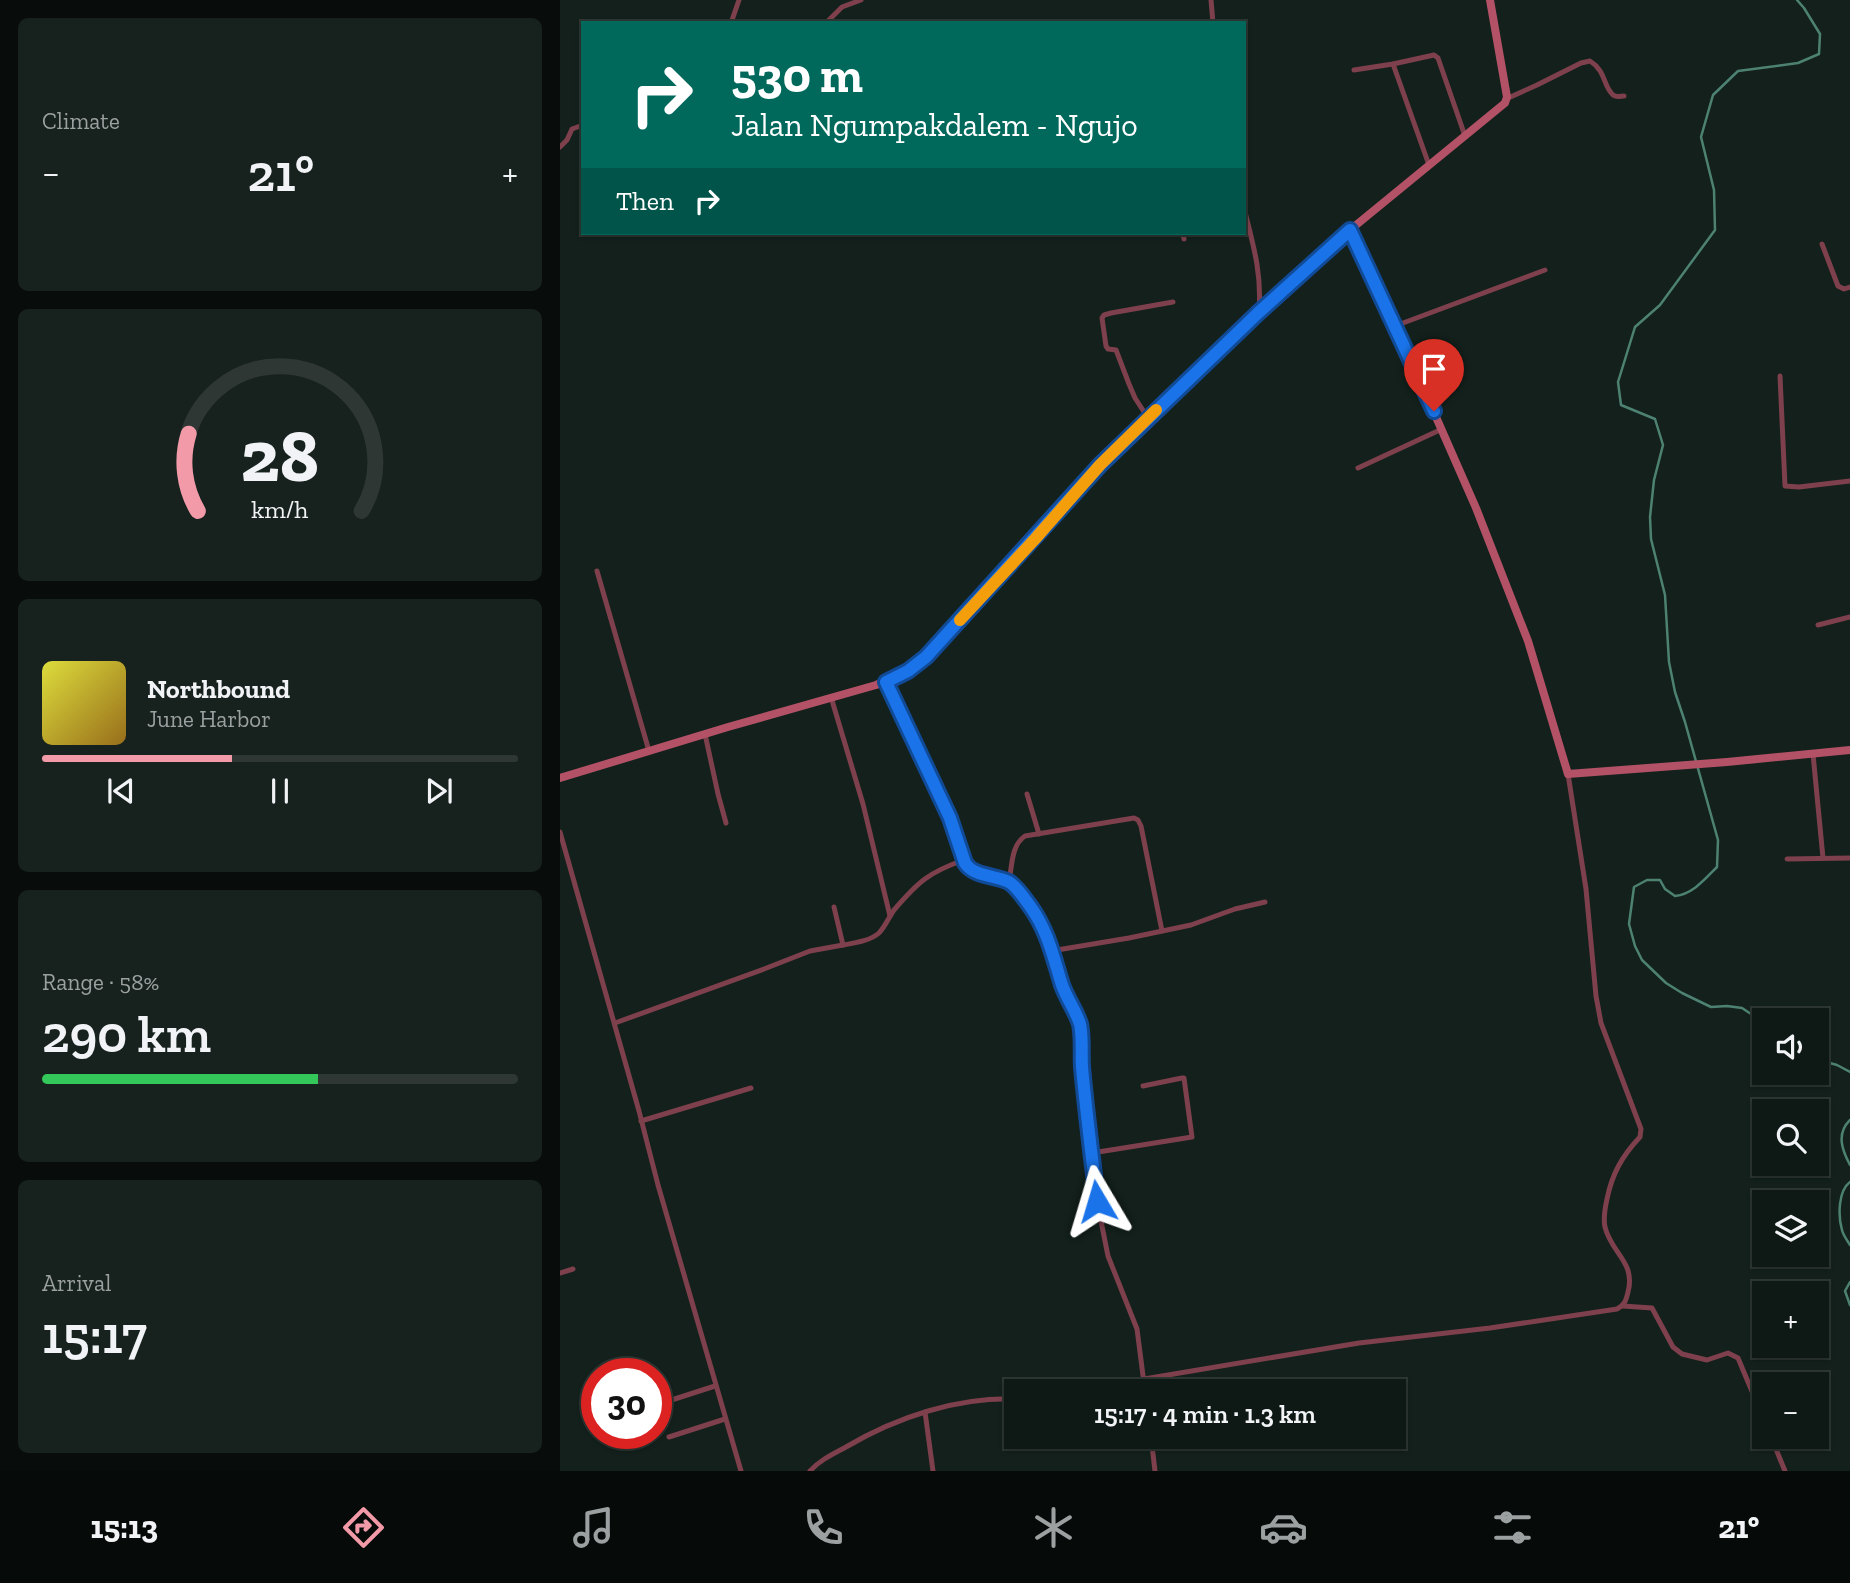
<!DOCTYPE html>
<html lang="en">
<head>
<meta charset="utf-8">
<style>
	body { margin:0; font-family:"Zilla Slab",serif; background:#17211d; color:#f1f3f6; height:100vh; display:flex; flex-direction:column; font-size:26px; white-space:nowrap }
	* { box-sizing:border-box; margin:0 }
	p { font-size:23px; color:#9ba0a0 }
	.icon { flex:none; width:38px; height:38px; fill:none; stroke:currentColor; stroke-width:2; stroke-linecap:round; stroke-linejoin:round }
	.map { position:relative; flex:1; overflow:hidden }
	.panel { display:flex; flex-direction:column; gap:18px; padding:18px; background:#080d0b; width:560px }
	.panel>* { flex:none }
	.guide { position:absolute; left:21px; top:21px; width:665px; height:214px; border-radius:0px; box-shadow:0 2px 5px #0004,0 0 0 2px #2e3734; background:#00695c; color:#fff; overflow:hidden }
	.tools { position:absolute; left:1192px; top:1008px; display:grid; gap:14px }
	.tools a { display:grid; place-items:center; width:77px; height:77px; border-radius:0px; background:#0e1814; box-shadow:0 2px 5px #0004,0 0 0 2px #2e3734; font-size:35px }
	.speed { position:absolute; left:21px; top:1358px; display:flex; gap:14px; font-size:35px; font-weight:700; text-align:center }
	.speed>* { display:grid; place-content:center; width:91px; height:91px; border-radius:50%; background:#0e1814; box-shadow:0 2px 5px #0004,0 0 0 2px #2e3734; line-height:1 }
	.speed .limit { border:10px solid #d22; background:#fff; color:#111 }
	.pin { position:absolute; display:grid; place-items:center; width:60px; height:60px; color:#fff; margin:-72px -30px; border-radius:50% 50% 50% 0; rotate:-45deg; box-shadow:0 0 7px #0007 }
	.pin .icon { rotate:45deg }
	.me { position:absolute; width:77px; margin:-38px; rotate:353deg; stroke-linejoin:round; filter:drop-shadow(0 0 5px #0008) }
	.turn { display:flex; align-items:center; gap:24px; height:147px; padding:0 35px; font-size:32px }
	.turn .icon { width:91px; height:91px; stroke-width:2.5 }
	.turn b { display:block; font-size:49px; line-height:60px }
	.then { display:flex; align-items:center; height:66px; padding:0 35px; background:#0003; gap:14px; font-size:26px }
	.big { font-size:52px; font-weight:600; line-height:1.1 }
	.panel .tile { flex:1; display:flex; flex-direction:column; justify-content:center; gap:10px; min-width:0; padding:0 24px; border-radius:10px; background:#17211d }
	.panel .dial { align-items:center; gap:0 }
	.dial svg { height:182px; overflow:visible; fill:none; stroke:#2e3734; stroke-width:7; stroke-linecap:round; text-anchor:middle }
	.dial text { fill:#f1f3f6; stroke:none }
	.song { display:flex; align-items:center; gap:21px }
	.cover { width:84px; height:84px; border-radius:10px; background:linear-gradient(135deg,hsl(60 70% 55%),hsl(40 70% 35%)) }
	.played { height:7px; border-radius:4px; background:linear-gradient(90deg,#f39aa9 40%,#2e3734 40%) }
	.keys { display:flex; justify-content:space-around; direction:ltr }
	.heat { display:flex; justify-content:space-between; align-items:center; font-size:38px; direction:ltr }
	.charge { height:10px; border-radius:5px; background:linear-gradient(90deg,#34c759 58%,#2e3734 0) }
	.trip { position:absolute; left:444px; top:1379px; width:402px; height:70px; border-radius:0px; background:#0e1814; box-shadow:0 2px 5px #0004,0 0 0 2px #2e3734; font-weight:600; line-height:70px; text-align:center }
	.tabs { display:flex; height:112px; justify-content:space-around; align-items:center; background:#060a08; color:#9ba0a0 }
	.tabs .icon { width:49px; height:49px }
	.tabs .active { color:#f39aa9 }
	.tabs b { font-size:32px; color:#f1f3f6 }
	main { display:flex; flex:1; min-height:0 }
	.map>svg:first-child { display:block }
</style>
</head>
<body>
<main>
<section class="panel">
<div class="tile"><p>Climate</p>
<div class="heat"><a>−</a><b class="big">21°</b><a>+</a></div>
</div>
<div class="tile dial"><svg viewBox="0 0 100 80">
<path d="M14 69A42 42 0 1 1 86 69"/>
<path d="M14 69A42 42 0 0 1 10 35" stroke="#f39aa9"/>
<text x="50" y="56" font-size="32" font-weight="700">28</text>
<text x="50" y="72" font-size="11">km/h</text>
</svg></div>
<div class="tile">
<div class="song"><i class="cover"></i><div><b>Northbound</b><p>June Harbor</p></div></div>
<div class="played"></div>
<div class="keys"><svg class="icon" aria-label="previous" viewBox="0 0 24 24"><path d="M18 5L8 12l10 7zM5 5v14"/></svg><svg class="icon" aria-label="pause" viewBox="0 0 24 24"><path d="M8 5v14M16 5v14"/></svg><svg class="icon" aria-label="next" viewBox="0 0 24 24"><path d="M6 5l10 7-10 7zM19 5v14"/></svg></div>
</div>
<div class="tile"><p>Range · 58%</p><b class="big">290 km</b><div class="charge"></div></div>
<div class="tile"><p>Arrival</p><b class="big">15:17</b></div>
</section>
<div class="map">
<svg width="1290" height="1471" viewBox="0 0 1290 1471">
	<rect width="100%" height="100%" fill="#13201b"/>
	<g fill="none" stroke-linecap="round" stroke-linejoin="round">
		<!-- stream -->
		<g stroke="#4d8272" stroke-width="2.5">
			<path d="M 1204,1027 L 1194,1016 L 1182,1008 L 1167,1006 L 1151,1007 L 1122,993 L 1106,983 L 1082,960 L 1075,946 L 1069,924 L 1074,887 L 1087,880 L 1100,880 L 1105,889 L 1115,896 C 1133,894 1145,879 1157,867 L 1158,840 L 1125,722 L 1115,692 L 1109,662 L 1105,595 L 1091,539 L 1090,517 L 1094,480 L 1103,445 L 1095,419 L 1061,405 L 1058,382 L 1075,327 L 1100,305 L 1155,230 L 1154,190 L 1141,137 L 1153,95 L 1178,71 L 1238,63 L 1259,54 L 1260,34 L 1244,8 L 1237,0"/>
			<path d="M 1256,1059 L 1277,1065 L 1290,1072"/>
			<path d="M 1290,1120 C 1276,1134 1282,1150 1290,1165"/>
			<path d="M 1290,1182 C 1278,1191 1278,1216 1282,1230 C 1283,1235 1287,1240 1290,1245"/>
			<path d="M 1290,1282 L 1285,1291 L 1290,1305"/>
		</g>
		<!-- street -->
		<g stroke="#7d404c" stroke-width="5">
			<path d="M 651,0 L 653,23"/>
			<path d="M 171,23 L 179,0"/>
			<path d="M 266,23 L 282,7 L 301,0"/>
			<path d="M 833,64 L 869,165"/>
			<path d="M 794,70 L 833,64 L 874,55 L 878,58 L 905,136"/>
			<path d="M 946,99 L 977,85 L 1021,63 L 1030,61 C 1046,71 1043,86 1053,95 C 1057,98 1060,96 1064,96"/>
			<path d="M 0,147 L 7,140 L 12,129 L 23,125"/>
			<path d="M 684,208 C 693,244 702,273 699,311"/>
			<path d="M 623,233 L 624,239"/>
			<path d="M 1262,244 L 1278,286 L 1284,289 L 1290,287"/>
			<path d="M 835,326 L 985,270"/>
			<path d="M 1220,376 L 1225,486 L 1239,487 L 1290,481"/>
			<path d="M 588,418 L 575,398 L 569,384 L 556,350 L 548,349 L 546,346 L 542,318 L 544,315 L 551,313 L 613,302"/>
			<path d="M 798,468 L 882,429"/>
			<path d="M 37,571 L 89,751"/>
			<path d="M 1258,625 L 1290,617"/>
			<path d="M 326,682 L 390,818 L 405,863 L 408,868 L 415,872 L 449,882 L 470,906 L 484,928 L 503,988 L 517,1016 L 522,1037 L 522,1064 L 537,1201 L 548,1256 L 577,1329 L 585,1391"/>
			<path d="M 271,697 L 303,804 L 330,916"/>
			<path d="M 145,734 L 158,794 L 166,823"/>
			<path d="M 1253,754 L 1263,858"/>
			<path d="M 467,794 L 479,834"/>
			<path d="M 0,832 L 79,1111 L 98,1185 L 181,1471"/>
			<path d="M 1227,859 L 1290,858"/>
			<path d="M 449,882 C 452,867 451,845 465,836 L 574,818 L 578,820 L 581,826 L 602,931"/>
			<path d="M 283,945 C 294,943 310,941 319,933 C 325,927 329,917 334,910 C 358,882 369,872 404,860"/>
			<path d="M 491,951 L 569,938 L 631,925 L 675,909 L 705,902"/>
			<path d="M 55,1023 L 204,969 L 250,951 L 283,945 L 274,907"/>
			<path d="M 81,1121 L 191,1088"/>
			<path d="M 532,1153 L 632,1137 L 624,1078 L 622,1078 L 583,1086"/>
			<path d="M 0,1273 L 13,1269"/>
			<path d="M 1063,1306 L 1092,1308 L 1113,1347 L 1122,1354 L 1147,1360 L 1168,1353 L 1178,1358 L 1204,1420"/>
			<path d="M 584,1379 L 799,1343 L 930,1328 L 1057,1309 C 1065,1305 1066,1300 1068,1292 C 1076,1262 1051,1253 1045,1227 C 1043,1218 1045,1208 1047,1199 C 1052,1174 1062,1156 1080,1137 L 1081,1129 L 1041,1023 L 1036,996 L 1026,889 L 1008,774"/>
			<path d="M 96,1405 L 155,1386"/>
			<path d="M 365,1412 L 373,1471"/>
			<path d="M 109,1437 L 165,1419"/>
			<path d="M 591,1437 L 595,1471"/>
			<path d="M 1211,1437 L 1225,1471"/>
			<path d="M 250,1471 C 260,1460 273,1454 286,1447 C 337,1417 397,1397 457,1399"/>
		</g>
		<!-- secondary -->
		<g stroke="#b35267" stroke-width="8">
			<path d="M 790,230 L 858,376 L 916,508 L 968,641 L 1008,774 L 1167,762 L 1290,750"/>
			<path d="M 0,778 L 168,727 L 316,685 L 348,671 L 366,658 L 540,465 L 588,418 L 728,285 L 790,230 L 945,103 L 947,97 L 930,0"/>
		</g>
	</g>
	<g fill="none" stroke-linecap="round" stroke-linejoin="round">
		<!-- route casing -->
		<g stroke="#114b97" stroke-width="18">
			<path id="route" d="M 537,1201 C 532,1156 526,1112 522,1067 C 521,1053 523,1038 520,1024 C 516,1011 507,999 502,985 C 493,956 488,931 470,906 C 464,898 457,887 449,882 C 435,875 414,877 405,863 L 390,818 L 326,682 L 348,671 L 366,657 L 540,465 L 698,313 L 790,230 L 874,411"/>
		</g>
		<!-- route -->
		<use href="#route" stroke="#1a73e8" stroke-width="12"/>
		<!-- slow -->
		<path stroke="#f59e0b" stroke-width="12" d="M 400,620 L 475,539 L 540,465 L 596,410"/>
	</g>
</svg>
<div class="tools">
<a><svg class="icon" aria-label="sound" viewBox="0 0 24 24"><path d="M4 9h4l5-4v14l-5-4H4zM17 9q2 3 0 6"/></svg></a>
<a><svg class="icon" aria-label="search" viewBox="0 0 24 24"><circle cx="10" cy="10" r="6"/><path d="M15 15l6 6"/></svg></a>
<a><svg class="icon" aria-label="layers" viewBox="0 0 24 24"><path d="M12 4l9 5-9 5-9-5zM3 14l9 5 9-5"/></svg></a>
<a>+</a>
<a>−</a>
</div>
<div class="speed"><div class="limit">30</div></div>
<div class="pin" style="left:874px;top:411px;background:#d93025"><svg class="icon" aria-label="arrive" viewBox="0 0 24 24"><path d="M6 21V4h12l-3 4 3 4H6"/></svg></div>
<svg class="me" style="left:537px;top:1201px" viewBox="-20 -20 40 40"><path d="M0-17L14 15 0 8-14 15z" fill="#1a73e8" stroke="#fff" stroke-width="4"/></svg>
<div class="trip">15:17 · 4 min · 1.3 km</div>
<div class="guide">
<div class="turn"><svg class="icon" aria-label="right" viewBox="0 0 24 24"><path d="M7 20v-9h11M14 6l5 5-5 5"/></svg><div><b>530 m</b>Jalan Ngumpakdalem - Ngujo</div></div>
<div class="then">Then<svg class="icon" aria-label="right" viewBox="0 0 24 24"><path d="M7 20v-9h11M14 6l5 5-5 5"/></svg></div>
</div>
</div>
</main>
<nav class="tabs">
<b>15:13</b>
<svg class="icon active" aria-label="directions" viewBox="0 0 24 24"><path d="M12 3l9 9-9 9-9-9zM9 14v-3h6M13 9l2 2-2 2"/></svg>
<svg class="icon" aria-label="music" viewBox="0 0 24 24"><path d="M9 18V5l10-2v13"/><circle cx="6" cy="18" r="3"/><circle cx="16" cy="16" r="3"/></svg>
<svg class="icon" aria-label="phone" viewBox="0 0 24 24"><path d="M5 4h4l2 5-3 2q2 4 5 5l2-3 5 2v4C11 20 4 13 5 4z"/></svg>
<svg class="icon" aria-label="climate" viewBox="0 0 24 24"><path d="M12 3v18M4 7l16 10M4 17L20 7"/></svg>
<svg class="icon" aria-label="car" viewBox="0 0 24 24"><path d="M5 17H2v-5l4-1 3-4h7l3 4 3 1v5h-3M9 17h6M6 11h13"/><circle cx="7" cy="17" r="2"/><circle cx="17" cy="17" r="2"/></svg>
<svg class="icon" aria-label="filters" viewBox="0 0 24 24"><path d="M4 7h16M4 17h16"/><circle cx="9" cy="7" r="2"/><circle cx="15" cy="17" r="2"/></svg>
<b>21°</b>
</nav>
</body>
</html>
